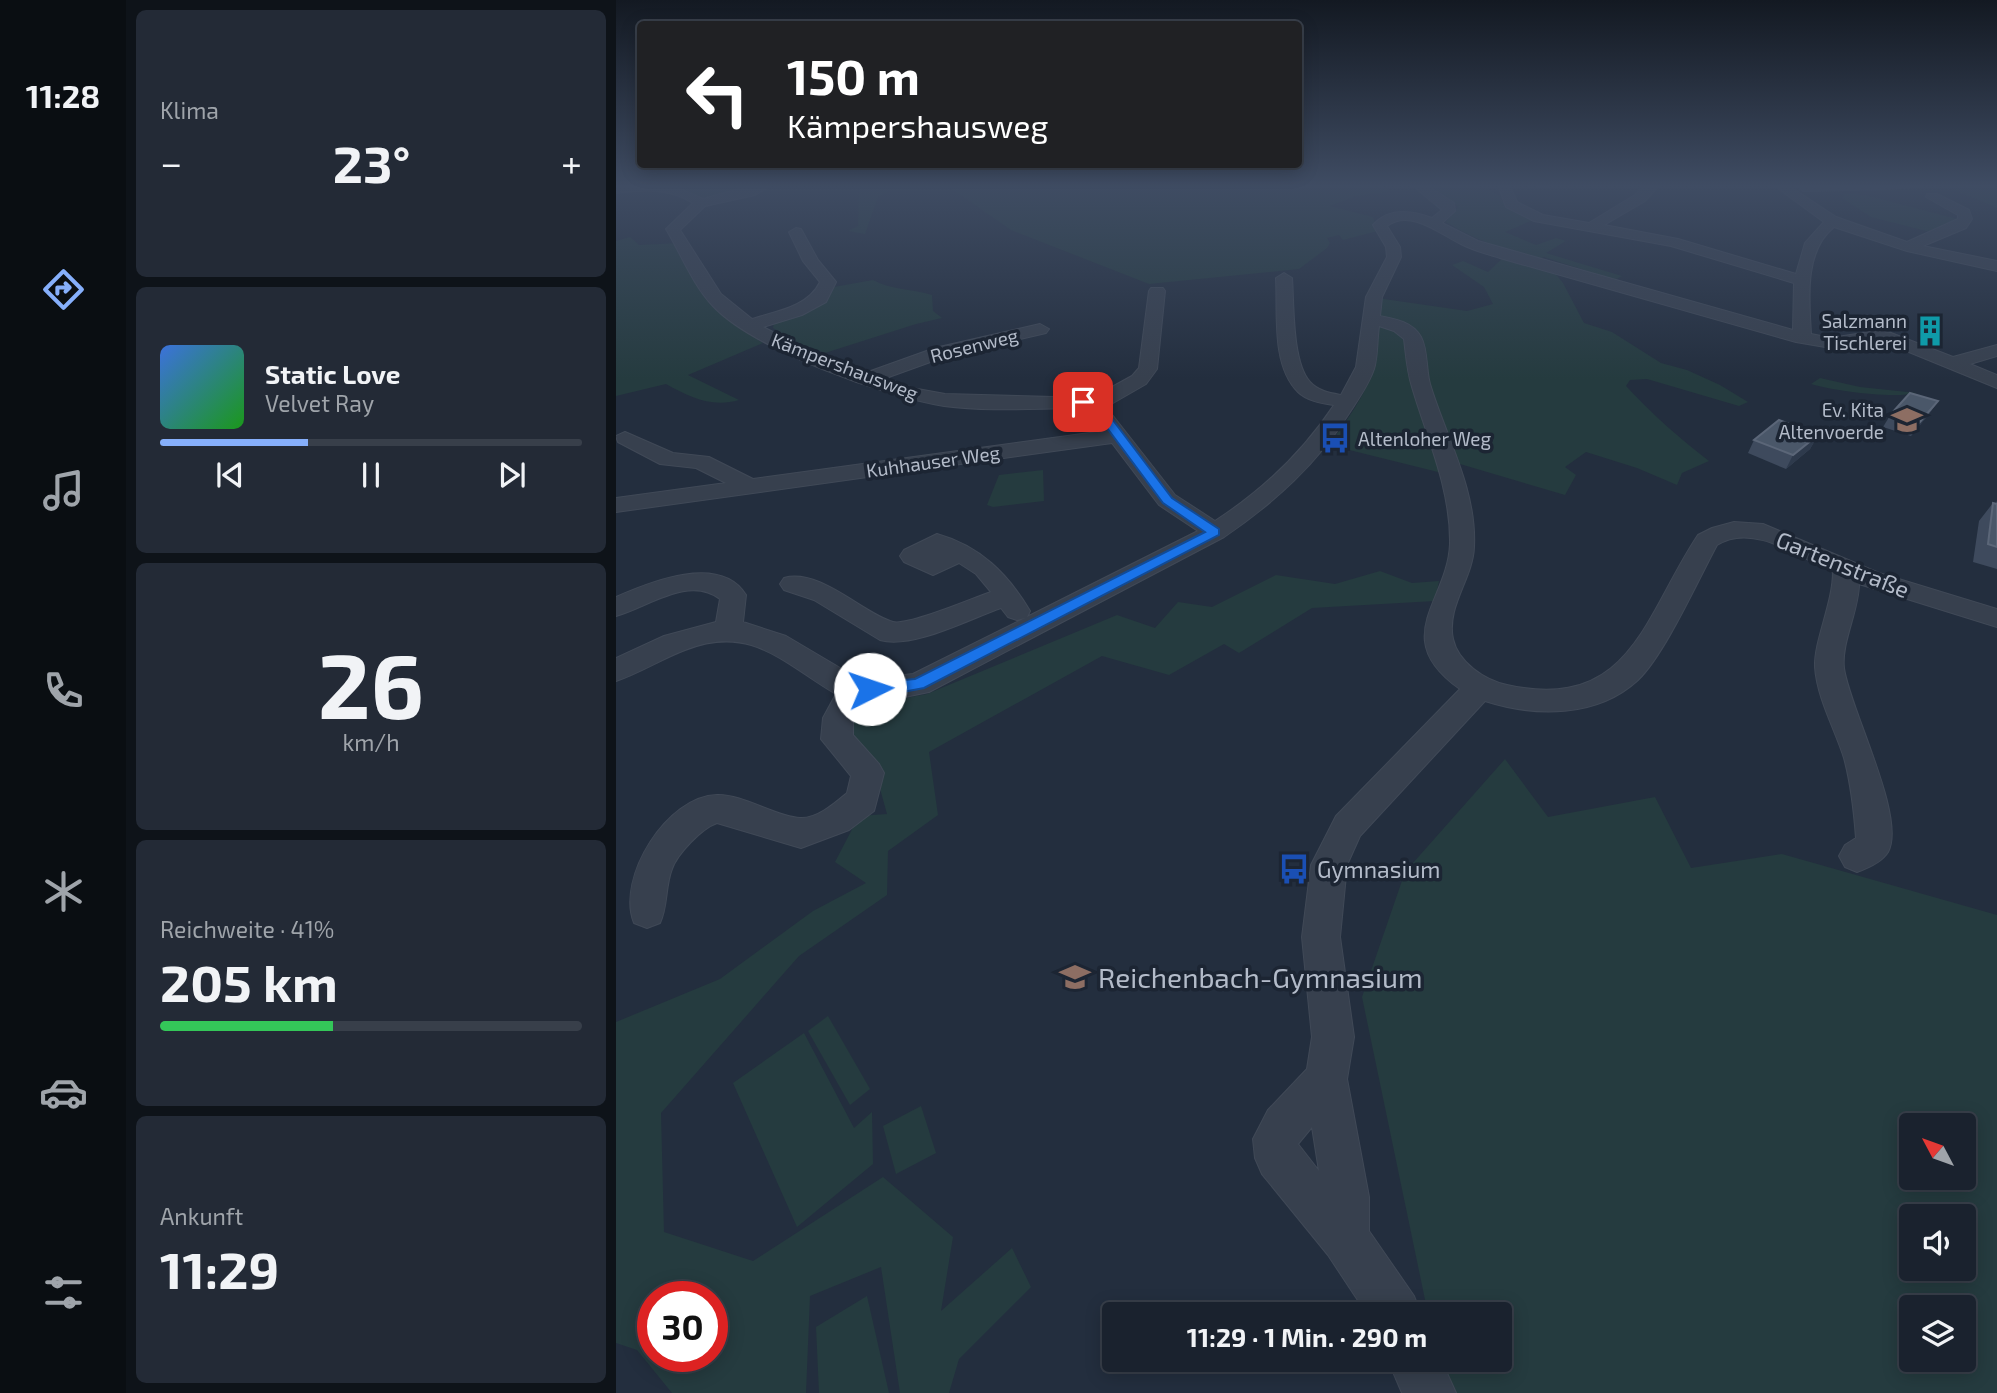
<!DOCTYPE html>
<html lang="de">
<head>
<meta charset="utf-8">
<style>
	body { margin:0; font-family:"Exo 2",sans-serif; background:#232a36; color:#f1f3f6; height:100vh; display:flex; flex-direction:column; font-size:26px; white-space:nowrap }
	* { box-sizing:border-box; margin:0 }
	p { font-size:23px; color:#9fa4aa }
	.icon { flex:none; width:38px; height:38px; fill:none; stroke:currentColor; stroke-width:2; stroke-linecap:round; stroke-linejoin:round }
	.map { position:relative; flex:1; overflow:hidden }
	.details { display:flex; flex-direction:column; gap:10px; padding:10px; background:#0e1319; width:490px }
	.details>* { flex:none }
	.banner { position:absolute; left:21px; top:21px; width:665px; height:147px; border-radius:7px; box-shadow:0 4px 18px #0003,0 0 0 2px #383f4a; background:#202124; color:#fff; overflow:hidden }
	.needle { width:46px; rotate:311deg }
	.controls { position:absolute; left:1283px; top:1113px; display:grid; gap:14px }
	.controls a { display:grid; place-items:center; width:77px; height:77px; border-radius:7px; background:#1a222e; box-shadow:0 4px 18px #0003,0 0 0 2px #383f4a; font-size:35px }
	.speed { position:absolute; left:21px; top:1281px; display:flex; gap:14px; font-size:35px; font-weight:700; text-align:center }
	.speed>* { display:grid; place-content:center; width:91px; height:91px; border-radius:50%; background:#1a222e; box-shadow:0 4px 18px #0003,0 0 0 2px #383f4a; line-height:1 }
	.speed .limit { border:10px solid #d22; background:#fff; color:#111 }
	.pin { position:absolute; display:grid; place-items:center; width:60px; height:60px; color:#fff; margin:-30px; border-radius:14px; box-shadow:0 4px 10px #0006 }
	.me { position:absolute; width:77px; margin:-38px; rotate:86deg; stroke-linejoin:round; filter:drop-shadow(0 0 5px #0008) }
	.turn { display:flex; align-items:center; gap:24px; height:147px; padding:0 35px; font-size:32px }
	.turn .icon { width:91px; height:91px; stroke-width:2.5 }
	.turn b { display:block; font-size:49px; line-height:60px }
	.big { font-size:52px; font-weight:700; line-height:1.1 }
	.details .card { flex:1; display:flex; flex-direction:column; justify-content:center; gap:10px; min-width:0; padding:0 24px; border-radius:10px; background:#232a36 }
	.details .dial { align-items:center; gap:0 }
	.dial b { font-size:91px; line-height:1 }
	.song { display:flex; align-items:center; gap:21px }
	.cover { width:84px; height:84px; border-radius:10px; background:linear-gradient(135deg,hsl(220 70% 55%),hsl(120 70% 35%)) }
	.played { height:7px; border-radius:4px; background:linear-gradient(90deg,#86affb 35%,#383f4a 35%) }
	.keys { display:flex; justify-content:space-around; direction:ltr }
	.heat { display:flex; justify-content:space-between; align-items:center; font-size:38px; direction:ltr }
	.charge { height:10px; border-radius:5px; background:linear-gradient(90deg,#34c759 41%,#383f4a 0) }
	.trip { position:absolute; left:486px; top:1302px; width:410px; height:70px; border-radius:7px; background:#1a222e; box-shadow:0 4px 18px #0003,0 0 0 2px #383f4a; font-weight:700; line-height:70px; text-align:center }
	main { display:flex; flex:1; min-height:0 }
	.menu { display:flex; flex-direction:column; width:126px; justify-content:space-around; align-items:center; background:#0a0e12; color:#9fa4aa }
	.menu .icon { width:49px; height:49px }
	.menu .active { color:#86affb }
	.menu b { font-size:32px; color:#f1f3f6 }
	.map>svg:first-child { display:block }
</style>
</head>
<body>
<main>
<nav class="menu">
<b>11:28</b>
<svg class="icon active" aria-label="directions" viewBox="0 0 24 24"><path d="M12 3l9 9-9 9-9-9zM9 14v-3h6M13 9l2 2-2 2"/></svg>
<svg class="icon" aria-label="music" viewBox="0 0 24 24"><path d="M9 18V5l10-2v13"/><circle cx="6" cy="18" r="3"/><circle cx="16" cy="16" r="3"/></svg>
<svg class="icon" aria-label="phone" viewBox="0 0 24 24"><path d="M5 4h4l2 5-3 2q2 4 5 5l2-3 5 2v4C11 20 4 13 5 4z"/></svg>
<svg class="icon" aria-label="climate" viewBox="0 0 24 24"><path d="M12 3v18M4 7l16 10M4 17L20 7"/></svg>
<svg class="icon" aria-label="car" viewBox="0 0 24 24"><path d="M5 17H2v-5l4-1 3-4h7l3 4 3 1v5h-3M9 17h6M6 11h13"/><circle cx="7" cy="17" r="2"/><circle cx="17" cy="17" r="2"/></svg>
<svg class="icon" aria-label="filters" viewBox="0 0 24 24"><path d="M4 7h16M4 17h16"/><circle cx="9" cy="7" r="2"/><circle cx="15" cy="17" r="2"/></svg>
</nav>
<section class="details">
<div class="card"><p>Klima</p>
<div class="heat"><a>−</a><b class="big">23°</b><a>+</a></div>
</div>
<div class="card">
<div class="song"><i class="cover"></i><div><b>Static Love</b><p>Velvet Ray</p></div></div>
<div class="played"></div>
<div class="keys"><svg class="icon" aria-label="previous" viewBox="0 0 24 24"><path d="M18 5L8 12l10 7zM5 5v14"/></svg><svg class="icon" aria-label="pause" viewBox="0 0 24 24"><path d="M8 5v14M16 5v14"/></svg><svg class="icon" aria-label="next" viewBox="0 0 24 24"><path d="M6 5l10 7-10 7zM19 5v14"/></svg></div>
</div>
<div class="card dial"><b>26</b><p>km/h</p></div>
<div class="card"><p>Reichweite · 41%</p><b class="big">205 km</b><div class="charge"></div></div>
<div class="card"><p>Ankunft</p><b class="big">11:29</b></div>
</section>
<div class="map">
<svg width="1381" height="1393" viewBox="0 0 1381 1393">
	<rect width="100%" height="100%" fill="#232e3e"/>
	<!-- green -->
	<g fill="#253b3f" fill-rule="evenodd">
		<path d="M 28,184 L 149,184 L 88,201 L 48,186 Z"/>
		<path d="M 243,184 L 764,184 L 776,191 L 740,196 L 714,206 L 757,217 L 762,231 L 727,240 L 723,235 L 711,238 L 714,243 L 711,248 L 683,269 L 533,284 L 395,230 L 333,187 L 273,191 L 262,197 L 249,234 L 232,231 L 242,226 Z"/>
		<path d="M 810,184 L 858,184 L 883,195 L 891,207 L 917,220 L 889,232 L 920,245 L 940,238 L 950,241 L 930,253 L 1006,276 L 999,280 L 928,257 L 923,259 C 889,251 859,240 830,222 L 842,207 L 833,198 L 811,188 Z"/>
		<path d="M 1325,184 L 1370,184 L 1381,187 L 1381,208 Z"/>
		<path d="M 1229,193 L 1250,195 L 1345,220 L 1318,233 L 1255,217 L 1226,198 Z"/>
		<path d="M 14,237 L 23,245 L 63,243 C 81,298 96,312 147,343 L 72,375 L 123,400 C 96,408 73,397 50,384 L 0,396 L 0,241 Z"/>
		<path d="M 888,257 L 938,272 L 947,283 L 968,323 L 996,332 L 1045,363 L 1071,370 L 1104,385 L 1132,402 L 1123,406 L 1031,379 L 1014,380 L 1010,386 C 1036,414 1063,438 1093,461 L 1066,473 L 1061,485 L 1021,468 L 970,452 L 949,467 L 960,475 L 949,495 L 844,464 L 826,473 L 713,445 C 738,411 761,380 762,337 C 763,324 759,312 761,298 L 851,311 L 877,304 L 868,287 L 836,265 L 847,261 L 872,272 Z"/>
		<path d="M 257,280 C 275,290 297,289 316,295 L 317,311 L 326,318 L 300,324 L 209,353 L 185,344 L 157,328 L 158,322 L 197,310 L 212,288 Z"/>
		<path d="M 1204,378 L 1244,387 L 1301,393 C 1277,399 1219,391 1195,384 Z"/>
		<path d="M 427,470 L 428,501 L 377,507 L 371,505 L 383,475 Z"/>
		<path d="M 764,571 L 796,583 L 823,581 L 819,601 L 696,608 L 623,653 L 608,644 L 553,675 L 486,656 L 313,752 L 322,815 L 272,851 L 271,895 L 183,956 L 45,1113 L 48,1232 L 137,1261 L 267,1177 L 337,1237 L 325,1311 L 396,1248 L 415,1287 L 343,1359 L 333,1393 L 284,1393 L 265,1267 L 194,1296 L 190,1393 L 56,1393 L 21,1350 L 0,1343 L 0,1022 L 104,979 L 197,911 L 250,883 L 219,862 L 243,816 L 271,814 L 258,767 L 233,730 L 241,707 L 311,694 L 501,615 L 539,628 L 562,602 L 596,607 L 660,575 L 719,584 ZM 37,1297 L 96,1297 L 96,1356 L 37,1356 Z"/>
		<path d="M 889,759 L 932,817 L 1039,797 L 1075,868 L 1166,854 L 1381,915 L 1381,1393 L 828,1393 L 821,1360 L 884,1360 L 884,1314 L 812,1314 L 746,997 L 789,872 ZM 1295,1125 L 1348,1125 L 1348,1178 L 1295,1178 ZM 1295,1216 L 1348,1216 L 1348,1269 L 1295,1269 ZM 1295,1307 L 1348,1307 L 1348,1360 L 1295,1360 Z"/>
		<path d="M 212,1016 L 254,1089 L 234,1105 L 192,1031 Z"/>
		<path d="M 188,1033 L 238,1128 L 256,1112 L 257,1164 L 181,1227 L 117,1083 Z"/>
		<path d="M 305,1106 L 320,1153 L 280,1174 L 267,1126 Z"/>
		<path d="M 251,1296 L 273,1393 L 203,1393 L 200,1327 Z"/>
	</g>
	<g fill="none" stroke-linecap="round" stroke-linejoin="round">
		<!-- minor casing -->
		<g stroke="#404957" stroke-width="2">
			<g id="minor">
				<path d="M 9,184 L 55,185 L 87,199 L 141,184 L 157,184 L 139,195 L 89,206 L 64,230 L 105,294 L 136,319 C 161,311 192,307 204,282 L 187,261 L 173,232 L 180,228 L 185,229 L 202,260 L 220,282 L 210,302 L 186,315 L 147,327 L 182,345 L 252,372 L 319,348 L 424,324 L 433,329 L 430,333 L 331,356 L 270,378 L 296,388 L 329,394 L 476,398 L 516,376 L 523,368 L 533,291 L 535,288 L 547,288 L 549,291 L 541,369 L 530,384 L 490,407 L 559,495 L 599,521 C 647,490 686,453 718,405 C 706,403 691,401 682,392 C 655,365 662,313 660,278 L 668,273 L 676,278 C 678,305 676,362 694,382 C 702,391 714,393 725,395 L 740,367 L 750,297 L 771,257 L 770,247 L 757,225 C 773,207 795,210 816,218 L 826,210 L 795,184 L 809,184 L 838,203 L 839,211 L 826,223 L 862,241 L 1177,330 L 1178,283 L 1055,246 L 918,221 L 890,207 L 882,185 L 893,184 L 901,202 L 927,215 L 973,223 L 1019,195 L 1031,184 L 1044,184 L 1029,201 L 988,225 L 1062,239 L 1180,274 L 1189,243 L 1208,222 L 1156,184 L 1170,184 L 1220,217 L 1291,242 L 1342,219 L 1342,215 L 1310,197 L 1311,194 L 1321,194 L 1353,210 L 1356,219 L 1350,228 L 1307,246 L 1381,261 L 1381,271 L 1291,251 L 1218,227 C 1188,251 1193,299 1195,334 L 1215,338 L 1260,331 L 1275,333 L 1337,357 L 1381,345 L 1381,356 L 1354,364 L 1381,375 L 1381,388 L 1271,343 L 1260,341 L 1215,348 L 1180,342 L 884,258 C 872,254 859,251 847,245 C 825,235 795,208 771,226 L 784,247 L 785,257 L 766,297 L 764,316 C 779,319 797,322 805,337 C 812,350 810,370 814,384 C 830,437 861,490 858,547 C 857,578 830,607 837,639 C 842,662 868,680 891,685 C 1015,712 1028,616 1082,535 L 1096,528 L 1118,522 L 1147,524 L 1263,573 L 1381,609 L 1381,627 L 1243,584 C 1243,610 1225,643 1228,668 C 1233,707 1291,818 1272,852 C 1266,862 1252,868 1241,872 L 1229,867 L 1223,856 L 1229,845 L 1240,838 C 1238,811 1235,784 1228,758 C 1219,729 1201,698 1199,667 C 1198,641 1217,603 1217,572 C 1183,557 1137,522 1101,545 C 1082,580 1049,654 1022,680 C 981,718 919,717 869,701 L 744,836 L 731,865 L 724,937 L 738,1037 L 731,1079 L 753,1197 L 753,1231 L 798,1296 L 805,1314 L 751,1314 L 712,1255 L 646,1174 L 639,1158 L 637,1139 L 652,1110 L 691,1069 L 696,1037 L 686,937 L 695,865 L 720,816 L 844,689 C 772,638 832,601 834,544 C 835,489 811,438 796,387 C 791,371 790,355 788,339 L 778,331 L 763,326 C 761,339 762,356 758,369 C 753,384 743,398 734,412 C 701,464 659,502 608,537 L 313,692 L 279,699 L 246,701 L 237,718 L 237,735 L 263,764 L 268,773 L 258,811 L 233,830 L 185,848 L 101,823 C 86,828 61,854 56,869 C 49,887 52,906 44,923 L 31,928 L 18,923 C 0,878 51,796 101,795 C 127,794 160,817 184,818 C 201,819 219,803 231,793 L 235,776 L 205,739 L 207,718 L 220,694 C 166,662 135,624 69,650 C 45,659 24,673 0,681 L 0,658 L 48,636 L 100,622 L 104,599 C 73,575 32,607 0,616 L 0,597 C 34,582 104,553 130,595 L 127,622 L 170,636 L 241,678 L 255,679 L 297,674 L 409,618 L 401,620 L 392,617 L 385,608 C 353,619 297,649 264,640 L 198,600 L 168,590 L 164,584 L 168,578 C 204,568 246,613 277,622 C 292,626 357,598 375,592 L 360,574 L 343,563 L 317,575 L 288,562 L 284,556 L 288,550 L 321,534 C 364,546 392,574 414,611 L 411,617 L 582,531 L 543,505 L 496,443 L 0,512 L 0,498 L 110,483 L 80,468 L 44,464 L 2,442 L 0,436 L 9,432 L 57,453 L 93,457 L 137,479 L 488,431 L 471,409 L 466,408 C 421,408 374,412 328,406 C 270,397 137,349 97,306 C 77,285 65,254 50,229 L 77,203 C 53,188 27,189 0,193 L 0,185 ZM 696,1127 L 703,1171 L 682,1144 Z"/>
				<path d="M 772,1360 L 825,1360 L 840,1393 L 786,1393 Z"/>
			</g>
		</g>
		<!-- minor -->
		<use href="#minor" fill="#37404e" fill-rule="evenodd"/>
	</g>
	<!-- wall -->
	<g fill="#3e4a5d">
		<path d="M 908,184 L 937,184 L 929,188 Z"/>
		<path d="M 1176,184 L 1309,184 L 1307,188 L 1240,191 L 1186,192 Z"/>
		<path d="M 1322,401 L 1313,414 L 1295,436 L 1267,427 L 1275,414 Z"/>
		<path d="M 1202,435 L 1194,449 L 1170,469 L 1132,453 L 1138,440 Z"/>
		<path d="M 1381,501 L 1381,569 L 1357,562 L 1363,521 L 1377,503 L 1379,504 Z"/>
	</g>
	<!-- shaded-wall -->
	<g fill="#2e3a4c">
		<path d="M 930,184 L 937,184 L 929,188 Z"/>
		<path d="M 1322,401 L 1313,414 L 1295,436 L 1303,423 Z"/>
		<path d="M 1202,435 L 1194,449 L 1170,469 L 1177,455 Z"/>
	</g>
	<!-- building -->
	<g fill="#4a5769" stroke="#5b6678" stroke-width="2">
		<path d="M 1294,393 L 1322,401 L 1303,423 L 1275,414 Z"/>
		<path d="M 1163,420 L 1202,435 L 1177,455 L 1138,440 Z"/>
		<path d="M 1377,503 L 1381,504 L 1381,547 L 1372,544 Z"/>
	</g>
	<!-- sky -->
	<linearGradient id="sky" x2="0" y2="1"><stop stop-color="#131922"/><stop offset="0.49" stop-color="#3f4c63"/><stop offset="1" stop-color="#3f4c63" stop-opacity="0"/></linearGradient>
	<rect width="1381" height="379" fill="url(#sky)"/>
	<!-- route -->
	<path fill="#1a73e8" stroke="#114b97" stroke-width="2" d="M 467,399 L 482,403 L 490,411 L 556,498 L 603,529 L 603,535 L 308,688 L 271,695 L 248,693 L 246,689 L 248,685 L 254,683 L 299,679 L 589,532 L 547,503 L 482,416 L 474,407 L 464,404 L 464,400 Z"/>
	<!-- icons -->
	<defs>
		<g id="building-bare" transform="scale(2.415)"><path d="M-4-6H4V6H1V3H-1V6H-4ZM-2.5-4.3h1.7v1.8h-1.7ZM.8-4.3h1.7v1.8H.8ZM-2.5-1h1.7V.8h-1.7ZM.8-1h1.7V.8H.8Z" fill="#0f9aa8" stroke="#1c2533" stroke-width="2.5" paint-order="stroke"/></g>
		<g id="school-bare" transform="scale(2.415)"><path d="M0-5L7-2L0 1L-7-2ZM-4 1L0 2.5L4 1V4Q0 6-4 4Z" fill="#8d6e63" stroke="#1c2533" stroke-width="2.5" paint-order="stroke"/></g>
		<g id="bus-bare" transform="scale(2.415)"><path d="M-5-6H5V4H4V6H2V4H-2V6H-4V4H-5ZM-3.5-4V0h7V-4ZM-3.5 1.2v1.5H-2V1.2ZM2 1.2v1.5H3.5V1.2Z" fill="#1a4fb4" stroke="#1c2533" stroke-width="2.5" paint-order="stroke"/></g>
	</defs>
	<g fill-rule="evenodd">
		<use href="#building-bare" x="1314" y="331"/>
		<use href="#school-bare" x="1291" y="420"/>
		<use href="#bus-bare" x="719" y="438"/>
		<use href="#bus-bare" x="678" y="869"/>
		<use href="#school-bare" x="459" y="977"/>
	</g>
	<g text-anchor="middle" dominant-baseline="central" stroke-width="7" stroke-linejoin="round" paint-order="stroke">
		<!-- far-poi labels -->
		<g font-size="19" fill="#b3bbc9" stroke="#1c2533" text-anchor="end">
			<text x="1291" y="320">Salzmann<tspan x="1291" dy="22">Tischlerei</tspan></text>
			<text x="1268" y="409">Ev. Kita<tspan x="1268" dy="22">Altenvoerde</tspan></text>
			<text x="742" y="438" text-anchor="start">Altenloher Weg</text>
		</g>
		<!-- far-street labels -->
		<g font-size="19" fill="#b3bbc9" stroke="#1c2533">
			<text transform="translate(358 345) rotate(-14)">Rosenweg</text>
			<text transform="translate(229 366) rotate(21)">Kämpershausweg</text>
			<text transform="translate(317 461) rotate(-8)">Kuhhauser Weg</text>
		</g>
		<!-- street labels -->
		<g font-size="23" fill="#b3bbc9" stroke="#1c2533">
			<text transform="translate(1227 564) rotate(22)">Gartenstraße</text>
		</g>
		<!-- poi labels -->
		<g font-size="23" fill="#b3bbc9" stroke="#1c2533" text-anchor="start">
			<text x="701" y="869">Gymnasium</text>
		</g>
		<!-- near-poi labels -->
		<g font-size="28" fill="#b3bbc9" stroke="#1c2533" text-anchor="start">
			<text x="482" y="977">Reichenbach-Gymnasium</text>
		</g>
	</g>
</svg>
<div class="controls">
<a><svg class="needle" viewBox="-14 -14 28 28"><path d="M0-13l5 13h-10z" fill="#e53935"/><path d="M0 13l5-13h-10z" fill="#9fa4aa"/></svg></a>
<a><svg class="icon" aria-label="sound" viewBox="0 0 24 24"><path d="M4 9h4l5-4v14l-5-4H4zM17 9q2 3 0 6"/></svg></a>
<a><svg class="icon" aria-label="layers" viewBox="0 0 24 24"><path d="M12 4l9 5-9 5-9-5zM3 14l9 5 9-5"/></svg></a>
</div>
<div class="speed"><div class="limit">30</div></div>
<div class="pin" style="left:467px;top:402px;background:#d93025"><svg class="icon" aria-label="arrive" viewBox="0 0 24 24"><path d="M6 21V4h12l-3 4 3 4H6"/></svg></div>
<svg class="me" style="left:254px;top:689px" viewBox="-20 -20 40 40"><circle r="19" fill="#fff"/><path d="M0-13L10 11 0 6-10 11z" fill="#1a73e8"/></svg>
<div class="trip">11:29 · 1 Min. · 290 m</div>
<div class="banner">
<div class="turn"><svg class="icon" aria-label="left" viewBox="0 0 24 24"><path d="M17 20v-9H6M10 6l-5 5 5 5"/></svg><div><b>150 m</b>Kämpershausweg</div></div>
</div>
</div>
</main>
</body>
</html>
